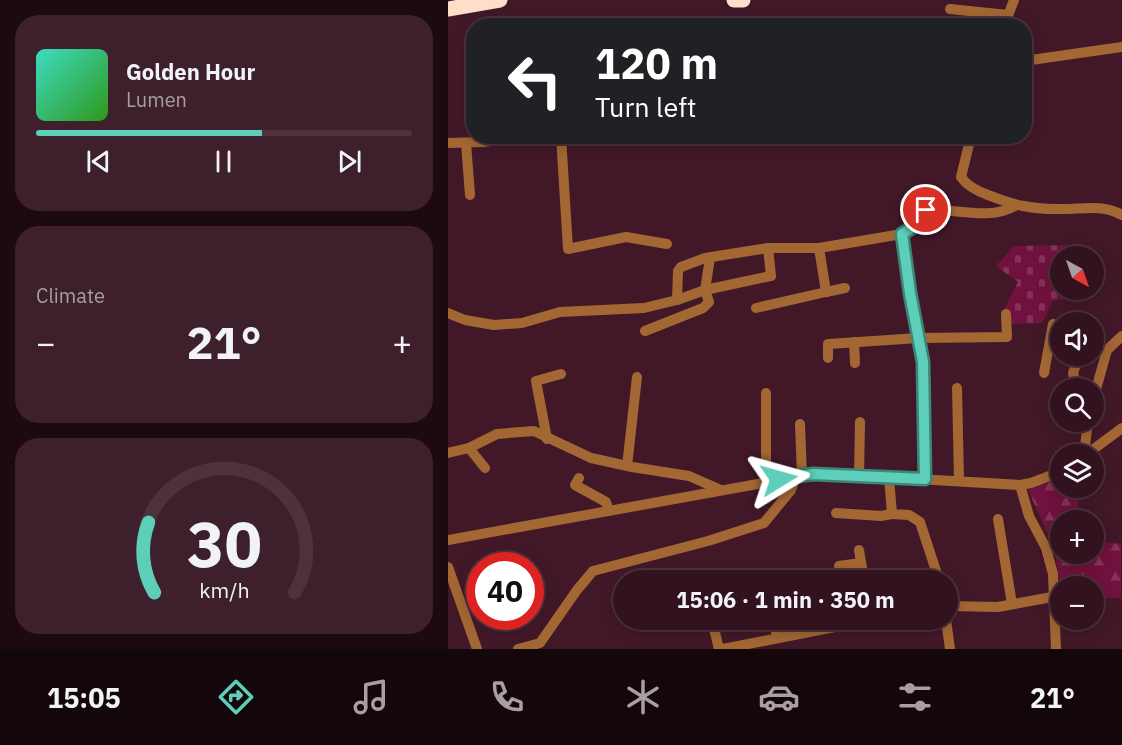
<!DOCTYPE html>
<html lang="en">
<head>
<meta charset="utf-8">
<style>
	body { margin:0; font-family:"IBM Plex Sans",sans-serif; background:#3d202b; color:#f1f3f6; height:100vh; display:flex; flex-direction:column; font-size:22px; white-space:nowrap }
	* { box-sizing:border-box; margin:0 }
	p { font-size:20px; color:#a89ea4 }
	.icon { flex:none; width:33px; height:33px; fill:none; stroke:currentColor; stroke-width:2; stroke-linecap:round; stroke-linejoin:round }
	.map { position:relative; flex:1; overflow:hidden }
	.sheet { display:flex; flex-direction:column; gap:15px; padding:15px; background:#1c0a10; width:448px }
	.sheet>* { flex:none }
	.guide { position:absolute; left:18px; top:18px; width:566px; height:126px; border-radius:24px; box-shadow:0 3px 15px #0003,0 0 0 2px #4d323c; background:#202124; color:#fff; overflow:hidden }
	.needle { width:39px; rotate:140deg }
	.controls { position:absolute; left:602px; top:246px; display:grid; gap:12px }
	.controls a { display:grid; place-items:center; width:54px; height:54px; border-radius:50%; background:#32121e; box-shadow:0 3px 15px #0003,0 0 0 2px #4d323c; font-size:30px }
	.speed { position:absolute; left:18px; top:552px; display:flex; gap:12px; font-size:30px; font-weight:700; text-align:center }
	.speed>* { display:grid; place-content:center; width:78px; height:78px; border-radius:50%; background:#32121e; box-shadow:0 3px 15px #0003,0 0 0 2px #4d323c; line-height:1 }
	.speed .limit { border:9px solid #d22; background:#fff; color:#111 }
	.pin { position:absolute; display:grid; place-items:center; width:51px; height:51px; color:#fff; margin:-26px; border:3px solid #fff; border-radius:50%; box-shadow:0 2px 6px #0007 }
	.me { position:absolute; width:66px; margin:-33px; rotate:82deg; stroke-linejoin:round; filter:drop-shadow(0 0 4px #0008) }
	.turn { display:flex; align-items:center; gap:21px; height:126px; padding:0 30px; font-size:27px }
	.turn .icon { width:78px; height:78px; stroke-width:2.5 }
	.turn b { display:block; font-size:42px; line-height:51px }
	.big { font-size:45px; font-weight:800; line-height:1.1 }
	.sheet .card { flex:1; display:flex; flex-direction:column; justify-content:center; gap:9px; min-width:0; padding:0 21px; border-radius:24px; background:#3d202b }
	.sheet .dial { align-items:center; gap:0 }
	.dial svg { height:156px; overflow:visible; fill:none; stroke:#4d323c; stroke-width:7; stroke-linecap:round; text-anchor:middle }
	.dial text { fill:#f1f3f6; stroke:none }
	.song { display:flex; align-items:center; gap:18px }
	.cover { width:72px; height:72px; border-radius:9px; background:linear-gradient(135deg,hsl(170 70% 55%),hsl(110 70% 35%)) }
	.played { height:6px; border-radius:3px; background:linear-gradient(90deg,#5dceb9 60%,#4d323c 60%) }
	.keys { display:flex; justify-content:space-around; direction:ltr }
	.heat { display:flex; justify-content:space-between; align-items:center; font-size:33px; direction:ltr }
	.trip { position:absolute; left:165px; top:570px; width:345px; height:60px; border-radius:30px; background:#32121e; box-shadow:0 3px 15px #0003,0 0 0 2px #4d323c; font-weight:800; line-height:60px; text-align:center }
	.tabs { display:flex; height:96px; justify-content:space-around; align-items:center; background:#14070c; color:#a89ea4 }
	.tabs .icon { width:42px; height:42px }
	.tabs .selected { color:#5dceb9 }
	.tabs b { font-size:27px; color:#f1f3f6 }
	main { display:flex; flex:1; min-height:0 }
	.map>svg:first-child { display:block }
</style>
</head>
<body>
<main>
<section class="sheet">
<div class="card">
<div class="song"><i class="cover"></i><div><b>Golden Hour</b><p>Lumen</p></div></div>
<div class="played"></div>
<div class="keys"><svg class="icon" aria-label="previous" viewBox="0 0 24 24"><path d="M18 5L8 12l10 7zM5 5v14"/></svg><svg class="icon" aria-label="pause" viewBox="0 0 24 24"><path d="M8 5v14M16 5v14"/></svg><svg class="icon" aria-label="next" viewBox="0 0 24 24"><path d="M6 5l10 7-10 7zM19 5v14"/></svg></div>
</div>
<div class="card"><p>Climate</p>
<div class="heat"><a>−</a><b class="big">21°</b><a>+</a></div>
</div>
<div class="card dial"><svg viewBox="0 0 100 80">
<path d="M14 69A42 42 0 1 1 86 69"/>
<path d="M14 69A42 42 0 0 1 11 33" stroke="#5dceb9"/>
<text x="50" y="56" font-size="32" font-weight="700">30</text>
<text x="50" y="72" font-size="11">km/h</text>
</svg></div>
</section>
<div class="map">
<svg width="674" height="649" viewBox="0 0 674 649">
	<defs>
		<pattern id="forest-firs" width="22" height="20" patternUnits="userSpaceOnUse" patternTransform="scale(1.5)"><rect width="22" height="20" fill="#70123d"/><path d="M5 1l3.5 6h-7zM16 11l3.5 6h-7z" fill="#843358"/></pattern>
		<pattern id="cemetery-stones" width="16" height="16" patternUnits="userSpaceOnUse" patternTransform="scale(1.5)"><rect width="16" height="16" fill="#70123d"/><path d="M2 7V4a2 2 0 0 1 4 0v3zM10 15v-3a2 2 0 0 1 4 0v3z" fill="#843358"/></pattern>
	</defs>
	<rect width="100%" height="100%" fill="#421828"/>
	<!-- forest -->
	<path fill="url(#forest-firs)" d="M 612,478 L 612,488 L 629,488 L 632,520 L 612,520 L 612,554 L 645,554 L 645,535 L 656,542 L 673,544 L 673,598 L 645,598 L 645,586 L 615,586 L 611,578 L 606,548 L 580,490 Z"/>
	<!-- cemetery -->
	<path fill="url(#cemetery-stones)" d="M 625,245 L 630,256 L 612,256 L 612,290 L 643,290 L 644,294 L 605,301 L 594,323 L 559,324 L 555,311 L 570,282 L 548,266 L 566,246 Z"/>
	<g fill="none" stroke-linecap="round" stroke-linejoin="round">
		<!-- minor -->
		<g stroke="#a36734" stroke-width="10">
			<path d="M 502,9 L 560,15"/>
			<path d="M 556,26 L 566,0"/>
			<path d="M 576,61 L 674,47"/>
			<path d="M 113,136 L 120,249 L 178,237 L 219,244"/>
			<path d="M 523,136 L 513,177 C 519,186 529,191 540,195 C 566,205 581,209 609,209 C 632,210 652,203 674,215"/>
			<path d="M 0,143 L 35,142 L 82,136"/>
			<path d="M 18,143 L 22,195"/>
			<path d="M 454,234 L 462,293 L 475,362 L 477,479"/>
			<path d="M 378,292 L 397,288"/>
			<path d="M 229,300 L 257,290 L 323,276 L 320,248"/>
			<path d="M 308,308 L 378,292 L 371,248"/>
			<path d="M 0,313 L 17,320 L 46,325 L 74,323 L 112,312 L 196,308 L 229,300 L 230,271 L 233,267 L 257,258 L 320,248 L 371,248 L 454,234 L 467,226 L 478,210 C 506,208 541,221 567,206"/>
			<path d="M 197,331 L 255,308 L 261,302 L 257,290 L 262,258"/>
			<path d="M 406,342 L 407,363"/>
			<path d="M 631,356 L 625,373 L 627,380 L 648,388"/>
			<path d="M 380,358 L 380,344 L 471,338 L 559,337 L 558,314"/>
			<path d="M 596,373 L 605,324 L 612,327"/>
			<path d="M 509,388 L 511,480"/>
			<path d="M 318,393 L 318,481"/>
			<path d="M 645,400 L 659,350 L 674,336"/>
			<path d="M 352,424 L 354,476"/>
			<path d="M 99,439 L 88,381 L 113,374"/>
			<path d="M 21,448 L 37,468"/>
			<path d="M 0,453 L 21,448 L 49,434 L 86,431 L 143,458 L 184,467 L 241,476 L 273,490"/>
			<path d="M 636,454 L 640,422"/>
			<path d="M 639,454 L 674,428"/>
			<path d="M 179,466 L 189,377"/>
			<path d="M 411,476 L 412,422"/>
			<path d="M 441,477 L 444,514 L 461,515 L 472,522 L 491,580"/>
			<path d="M 131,478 L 127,485 L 158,502 L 161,511"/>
			<path d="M 572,485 L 581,516 L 598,548 L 605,574 L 608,649"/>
			<path d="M 388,513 L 433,516 L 444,514"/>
			<path d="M 550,519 L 564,604"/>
			<path d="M 0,540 L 354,476 L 401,475 L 572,485 L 583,483 L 612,472"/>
			<path d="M 411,550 L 416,580"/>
			<path d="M 391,566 L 413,563"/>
			<path d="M 0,567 L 29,649"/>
			<path d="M 500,606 L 550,607 L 604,597"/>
			<path d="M 264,620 L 271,649"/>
			<path d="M 326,620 L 329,638"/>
			<path d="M 498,620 L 502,649"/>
			<path d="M 70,649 L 92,643 L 129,590 L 145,571 L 260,541 L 316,523 L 343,490 L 345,485 L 344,477"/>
			<path d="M 275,649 L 422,620"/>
		</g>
		<!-- highway -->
		<g stroke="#fddec8" stroke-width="15">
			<path d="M 286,0 L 295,0"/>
			<path d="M 0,9 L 52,0"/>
		</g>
	</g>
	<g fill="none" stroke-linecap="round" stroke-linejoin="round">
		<!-- route casing -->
		<g stroke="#3c8678" stroke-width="15">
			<path id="route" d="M 331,479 L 365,474 L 477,479 L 475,362 L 462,293 L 454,234 L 467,226 L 478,210"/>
		</g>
		<!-- route -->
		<use href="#route" stroke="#5dceb9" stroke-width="10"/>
	</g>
</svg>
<div class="controls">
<a><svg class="needle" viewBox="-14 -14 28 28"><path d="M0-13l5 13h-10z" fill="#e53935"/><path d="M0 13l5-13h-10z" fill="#a89ea4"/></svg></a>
<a><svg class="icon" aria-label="sound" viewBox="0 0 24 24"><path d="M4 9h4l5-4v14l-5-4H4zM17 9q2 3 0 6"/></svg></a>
<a><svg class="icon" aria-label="search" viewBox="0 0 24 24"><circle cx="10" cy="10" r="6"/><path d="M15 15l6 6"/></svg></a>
<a><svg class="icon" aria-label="layers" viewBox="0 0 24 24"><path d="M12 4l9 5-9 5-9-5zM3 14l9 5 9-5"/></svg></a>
<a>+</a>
<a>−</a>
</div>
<div class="speed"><div class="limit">40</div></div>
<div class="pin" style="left:478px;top:210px;background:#d93025"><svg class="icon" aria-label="arrive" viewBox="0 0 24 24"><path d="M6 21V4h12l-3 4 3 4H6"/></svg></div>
<svg class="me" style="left:331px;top:479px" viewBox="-20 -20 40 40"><path d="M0-17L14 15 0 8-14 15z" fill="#5dceb9" stroke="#fff" stroke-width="4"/></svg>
<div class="trip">15:06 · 1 min · 350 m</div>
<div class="guide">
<div class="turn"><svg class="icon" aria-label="left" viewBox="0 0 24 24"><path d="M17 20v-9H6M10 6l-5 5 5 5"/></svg><div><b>120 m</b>Turn left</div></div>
</div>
</div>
</main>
<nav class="tabs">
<b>15:05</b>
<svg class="icon selected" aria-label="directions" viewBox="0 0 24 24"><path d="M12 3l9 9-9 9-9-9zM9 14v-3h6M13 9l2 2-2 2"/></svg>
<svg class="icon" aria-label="music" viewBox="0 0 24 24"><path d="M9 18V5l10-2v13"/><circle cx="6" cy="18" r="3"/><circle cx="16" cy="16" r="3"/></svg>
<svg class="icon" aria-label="phone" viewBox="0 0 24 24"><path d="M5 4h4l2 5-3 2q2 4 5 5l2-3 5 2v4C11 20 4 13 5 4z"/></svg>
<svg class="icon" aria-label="climate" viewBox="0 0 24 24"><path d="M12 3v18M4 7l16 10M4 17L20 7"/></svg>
<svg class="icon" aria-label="car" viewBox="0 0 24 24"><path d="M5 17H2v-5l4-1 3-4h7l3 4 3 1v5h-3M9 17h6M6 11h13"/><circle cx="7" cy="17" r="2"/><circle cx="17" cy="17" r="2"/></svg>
<svg class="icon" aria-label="filters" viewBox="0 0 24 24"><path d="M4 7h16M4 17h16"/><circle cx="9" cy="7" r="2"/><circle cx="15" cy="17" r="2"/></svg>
<b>21°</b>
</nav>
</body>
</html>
